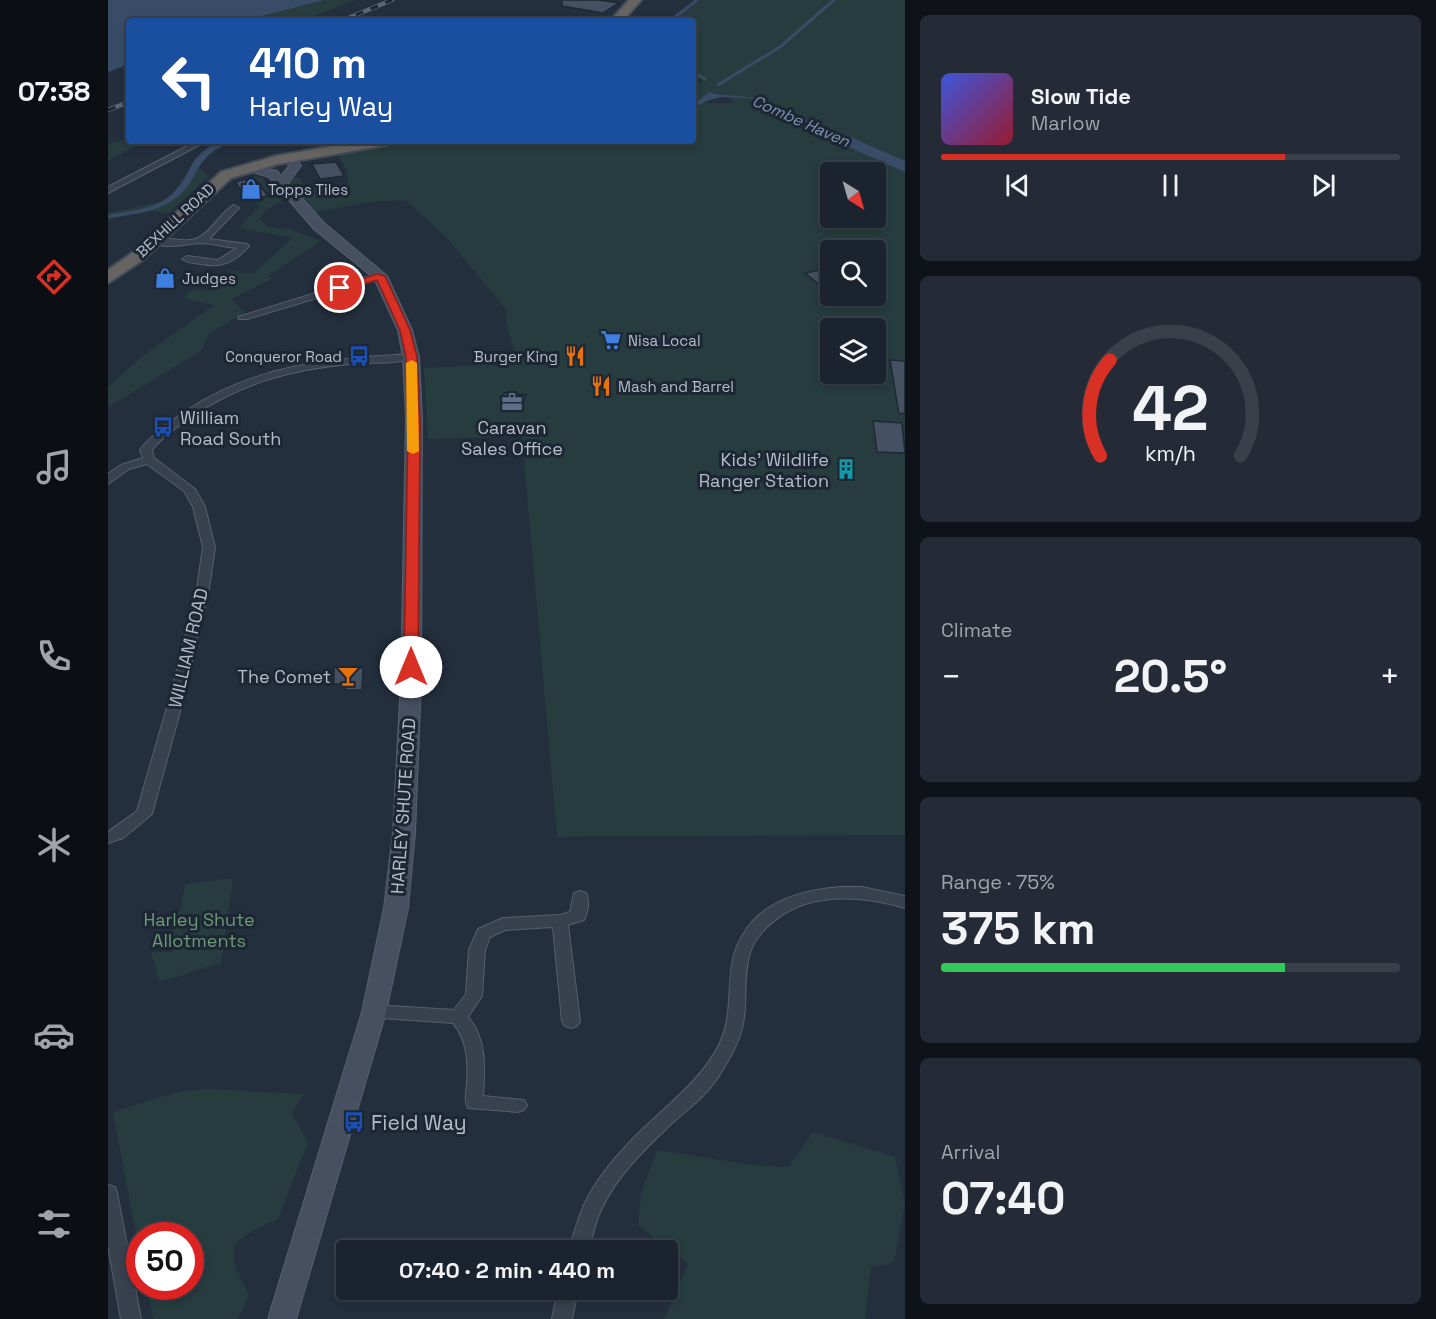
<!DOCTYPE html>
<html lang="en">
<head>
<meta charset="utf-8">
<style>
	body { margin:0; font-family:"Space Grotesk",sans-serif; background:#242b36; color:#f1f3f6; height:100vh; display:flex; flex-direction:column; font-size:22px; white-space:nowrap }
	* { box-sizing:border-box; margin:0 }
	p { font-size:20px; color:#a0a4aa }
	.icon { flex:none; width:33px; height:33px; fill:none; stroke:currentColor; stroke-width:2; stroke-linecap:round; stroke-linejoin:round }
	.map { position:relative; flex:1; overflow:hidden }
	.panel { display:flex; flex-direction:column; gap:15px; padding:15px; background:#0f1319; width:531px }
	.panel>* { flex:none }
	.top-card { position:absolute; left:18px; top:18px; width:570px; height:126px; border-radius:6px; box-shadow:0 3px 9px #0003,0 0 0 2px #39404a; background:#1a4fa0; color:#fff; overflow:hidden }
	.needle { width:39px; rotate:143deg }
	.tools { position:absolute; left:712px; top:162px; display:grid; gap:12px }
	.tools a { display:grid; place-items:center; width:66px; height:66px; border-radius:6px; background:#1b232e; box-shadow:0 3px 9px #0003,0 0 0 2px #39404a; font-size:30px }
	.speed { position:absolute; left:18px; top:1222px; display:flex; gap:12px; font-size:30px; font-weight:700; text-align:center }
	.speed>* { display:grid; place-content:center; width:78px; height:78px; border-radius:50%; background:#1b232e; box-shadow:0 3px 9px #0003,0 0 0 2px #39404a; line-height:1 }
	.speed .limit { border:9px solid #d22; background:#fff; color:#111 }
	.pin { position:absolute; display:grid; place-items:center; width:51px; height:51px; color:#fff; margin:-26px; border:3px solid #fff; border-radius:50%; box-shadow:0 2px 6px #0007 }
	.me { position:absolute; width:66px; margin:-33px; rotate:0deg; stroke-linejoin:round; filter:drop-shadow(0 0 4px #0008) }
	.turn { display:flex; align-items:center; gap:21px; height:126px; padding:0 24px; font-size:27px }
	.turn .icon { width:78px; height:78px; stroke-width:2.5 }
	.turn b { display:block; font-size:42px; line-height:51px }
	.big { font-size:45px; font-weight:800; line-height:1.1 }
	.panel .card { flex:1; display:flex; flex-direction:column; justify-content:center; gap:9px; min-width:0; padding:0 21px; border-radius:9px; background:#242b36 }
	.panel .dial { align-items:center; gap:0 }
	.dial svg { height:156px; overflow:visible; fill:none; stroke:#39404a; stroke-width:7; stroke-linecap:round; text-anchor:middle }
	.dial text { fill:#f1f3f6; stroke:none }
	.song { display:flex; align-items:center; gap:18px }
	.cover { width:72px; height:72px; border-radius:9px; background:linear-gradient(135deg,hsl(230 70% 55%),hsl(350 70% 35%)) }
	.played { height:6px; border-radius:3px; background:linear-gradient(90deg,#d93025 75%,#39404a 75%) }
	.keys { display:flex; justify-content:space-around; direction:ltr }
	.heat { display:flex; justify-content:space-between; align-items:center; font-size:33px; direction:ltr }
	.charge { height:9px; border-radius:4px; background:linear-gradient(90deg,#34c759 75%,#39404a 0) }
	.trip { position:absolute; left:228px; top:1240px; width:342px; height:60px; border-radius:6px; background:#1b232e; box-shadow:0 3px 9px #0003,0 0 0 2px #39404a; font-weight:800; line-height:60px; text-align:center }
	main { display:flex; flex:1; min-height:0 }
	.menu { display:flex; flex-direction:column; width:108px; justify-content:space-around; align-items:center; background:#0b0e12; color:#a0a4aa }
	.menu .icon { width:42px; height:42px }
	.menu .active { color:#d93025 }
	.menu b { font-size:27px; color:#f1f3f6 }
	.map>svg:first-child { display:block }
</style>
</head>
<body>
<main>
<nav class="menu">
<b>07:38</b>
<svg class="icon active" aria-label="directions" viewBox="0 0 24 24"><path d="M12 3l9 9-9 9-9-9zM9 14v-3h6M13 9l2 2-2 2"/></svg>
<svg class="icon" aria-label="music" viewBox="0 0 24 24"><path d="M9 18V5l10-2v13"/><circle cx="6" cy="18" r="3"/><circle cx="16" cy="16" r="3"/></svg>
<svg class="icon" aria-label="phone" viewBox="0 0 24 24"><path d="M5 4h4l2 5-3 2q2 4 5 5l2-3 5 2v4C11 20 4 13 5 4z"/></svg>
<svg class="icon" aria-label="climate" viewBox="0 0 24 24"><path d="M12 3v18M4 7l16 10M4 17L20 7"/></svg>
<svg class="icon" aria-label="car" viewBox="0 0 24 24"><path d="M5 17H2v-5l4-1 3-4h7l3 4 3 1v5h-3M9 17h6M6 11h13"/><circle cx="7" cy="17" r="2"/><circle cx="17" cy="17" r="2"/></svg>
<svg class="icon" aria-label="filters" viewBox="0 0 24 24"><path d="M4 7h16M4 17h16"/><circle cx="9" cy="7" r="2"/><circle cx="15" cy="17" r="2"/></svg>
</nav>
<div class="map">
<svg width="797" height="1319" viewBox="0 0 797 1319">
	<rect width="100%" height="100%" fill="#242f3e"/>
	<!-- green -->
	<g fill="#263c3f" fill-rule="evenodd">
		<path d="M 0,0 L 247,0 L 193,21 L 32,21 Z"/>
		<path d="M 591,0 L 797,0 L 797,835 L 449,837 L 414,436 L 320,439 L 316,368 L 410,363 L 398,323 L 398,309 L 336,235 L 297,200 L 261,202 L 202,213 L 177,188 L 183,177 L 193,178 L 195,185 L 240,184 L 239,170 L 229,154 L 299,141 L 585,141 L 585,109 L 594,103 L 625,103 L 617,94 L 600,93 L 599,97 L 585,102 L 585,86 L 595,81 L 585,74 L 585,21 L 564,21 ZM 723,172 L 768,172 L 768,218 L 723,218 ZM 723,250 L 768,250 L 768,296 L 723,296 ZM 723,328 L 768,328 L 768,374 L 723,374 Z"/>
		<path d="M 21,138 L 21,141 L 39,141 L 0,160 L 0,144 Z"/>
		<path d="M 85,164 L 101,176 L 61,213 L 42,211 L 0,220 L 0,213 L 51,202 L 65,194 Z"/>
		<path d="M 149,176 L 154,178 L 174,202 L 158,209 L 152,219 L 160,227 L 181,229 L 213,241 L 160,276 L 165,278 L 124,299 L 137,312 L 101,334 L 93,351 L 0,407 L 0,387 L 37,354 L 106,305 L 75,298 L 86,289 L 100,291 L 124,271 L 144,274 L 185,238 L 131,228 L 152,205 L 147,204 L 162,195 L 146,178 L 127,182 Z"/>
		<path d="M 118,879 L 125,879 L 113,963 L 52,982 L 43,952 L 66,952 L 64,912 L 72,911 L 77,884 Z"/>
		<path d="M 97,1089 L 195,1094 L 184,1114 L 200,1142 L 170,1219 C 120,1243 115,1244 141,1295 L 130,1319 L 45,1319 L 39,1287 L 82,1287 L 82,1236 L 32,1236 L 31,1250 L 5,1112 L 69,1092 Z"/>
		<path d="M 705,1132 L 787,1157 L 797,1203 L 786,1262 L 763,1267 L 757,1319 L 556,1319 L 580,1264 L 530,1225 L 533,1194 L 549,1150 L 643,1165 L 681,1167 Z"/>
	</g>
	<!-- water -->
	<g fill="#394c67">
		<path d="M 0,0 L 216,0 L 154,16 L 154,21 L 21,21 L 21,64 L 0,72 Z"/>
		<path d="M 602,92 C 607,96 641,95 655,100 L 769,153 L 641,98 L 613,97 L 601,100 L 585,108 L 585,104 Z"/>
		<path d="M 113,141 L 126,141 C 83,157 95,176 68,198 C 51,212 21,215 0,218 L 0,215 C 20,211 47,210 63,195 C 87,174 76,157 113,141 Z"/>
	</g>
	<g fill="none" stroke-linecap="round" stroke-linejoin="round">
		<!-- stream -->
		<g stroke="#394c67" stroke-width="3">
			<path d="M 562,21 L 589,0"/>
			<path d="M 585,72 L 597,79"/>
			<path d="M 610,85 L 672,47 L 726,0"/>
		</g>
		<!-- river -->
		<path fill="#394c67" fill-rule="evenodd" d="M 736,134 L 797,161 L 797,172 L 730,142 L 728,139 L 730,136 Z"/>
	</g>
	<!-- building -->
	<g fill="#455162" stroke="#1f2835" stroke-width="1.5">
		<path d="M 454,0 L 491,0 L 511,3 L 495,13 L 454,6 Z"/>
		<path d="M 228,162 L 236,176 L 212,179 L 204,164 Z"/>
		<path d="M 146,178 L 160,196 L 140,199 L 127,182 Z"/>
		<path d="M 723,268 L 723,294 L 697,273 Z"/>
		<path d="M 782,360 L 797,361 L 797,413 L 791,414 Z"/>
		<path d="M 396,393 L 418,395 L 414,406 L 393,404 Z"/>
		<path d="M 765,421 L 794,423 L 797,453 L 769,452 Z"/>
		<path d="M 226,667 L 255,668 L 254,690 L 238,690 L 237,684 L 226,684 Z"/>
	</g>
	<g fill="none" stroke-linecap="round" stroke-linejoin="round">
		<!-- minor casing -->
		<g stroke="#565f6c" stroke-width="2">
			<g id="minor">
				<path d="M 89,141 L 99,141 L 0,193 L 0,187 Z"/>
				<path d="M 126,205 L 131,208 L 129,210 L 101,239 L 139,244 L 141,246 C 127,262 114,268 93,264 C 86,263 80,263 74,259 L 79,256 L 110,260 L 129,248 C 118,247 106,244 95,243 C 79,243 56,251 42,241 C 54,233 75,245 90,238 C 105,231 112,212 126,205 Z"/>
				<path d="M 272,273 L 275,274 L 275,278 L 139,319 L 131,319 L 130,317 Z"/>
				<path d="M 303,354 L 308,357 L 307,359 C 286,364 263,362 242,364 C 185,369 134,383 86,415 C 71,425 55,436 44,450 L 46,458 L 87,489 L 97,507 L 107,547 L 101,588 L 76,697 L 44,814 L 15,838 L 0,843 L 0,832 L 29,811 L 62,697 L 89,588 L 95,547 L 85,507 L 76,491 L 39,464 L 21,469 L 0,484 L 0,474 L 13,465 L 35,458 L 32,450 C 44,434 61,422 78,411 C 149,364 220,359 303,354 Z"/>
				<path d="M 732,887 L 754,887 L 797,896 L 797,908 C 754,896 703,891 666,921 C 656,929 646,940 642,953 C 635,974 639,996 636,1017 C 634,1039 621,1060 609,1079 C 596,1098 577,1111 560,1127 C 536,1150 509,1176 494,1208 C 487,1221 485,1237 480,1251 L 460,1251 C 465,1238 468,1225 473,1212 C 483,1187 500,1165 519,1145 C 549,1112 590,1086 611,1045 C 632,1002 608,962 645,921 C 667,897 701,890 732,887 Z"/>
				<path d="M 472,891 L 478,893 C 482,900 480,913 476,920 L 460,925 L 472,1021 L 469,1026 L 463,1028 L 457,1026 L 454,1021 L 445,927 L 397,930 L 382,937 L 377,950 L 374,996 L 360,1017 C 379,1039 377,1068 375,1096 L 416,1100 L 419,1105 L 416,1110 L 410,1112 L 360,1108 C 356,1101 358,1093 359,1084 C 360,1062 360,1041 345,1023 L 260,1017 L 258,1012 L 260,1007 L 266,1005 L 346,1010 L 358,994 L 361,950 L 370,929 L 395,918 L 452,915 L 462,912 L 466,893 Z"/>
				<path d="M 0,1185 L 7,1187 L 9,1193 L 33,1319 L 13,1319 L 0,1246 Z"/>
				<path d="M 450,1290 L 470,1290 L 464,1319 L 444,1319 Z"/>
			</g>
		</g>
		<!-- secondary casing -->
		<g stroke="#565f6c" stroke-width="2">
			<path id="secondary" d="M 182,153 L 186,154 L 193,166 L 180,183 L 216,223 L 279,276 L 304,330 L 311,357 L 314,418 L 313,682 L 307,833 L 300,908 L 278,1012 L 188,1319 L 160,1319 L 254,1012 L 276,908 L 285,833 L 293,682 L 298,418 L 295,357 L 290,330 L 266,278 L 206,229 L 161,177 L 132,168 L 138,164 L 169,171 L 173,176 L 181,166 L 176,157 Z"/>
		</g>
		<!-- trunk casing -->
		<g stroke="#434c59" stroke-width="4">
			<g id="trunk">
				<path d="M 521,0 L 533,0 L 515,21 L 502,21 Z"/>
				<path d="M 254,141 L 286,141 L 279,145 L 170,164 L 123,178 L 36,259 L 0,283 L 0,270 L 24,253 L 113,172 L 168,156 Z"/>
			</g>
		</g>
		<!-- minor -->
		<use href="#minor" fill="#38414e" fill-rule="evenodd"/>
		<!-- secondary -->
		<use href="#secondary" fill="#465061" fill-rule="evenodd"/>
		<!-- trunk -->
		<use href="#trunk" fill="#656462" fill-rule="evenodd"/>
		<!-- rail casing -->
		<g stroke="#5a6575" stroke-width="4.5">
			<g id="rail">
				<path d="M 233,21 L 284,0"/>
				<path d="M 0,110 L 21,102"/>
			</g>
		</g>
		<!-- rail -->
		<use href="#rail" stroke="#1d2633" stroke-width="3" stroke-dasharray="8" stroke-linecap="butt"/>
	</g>
	<!-- route -->
	<path fill="#d93025" stroke="#8d1f18" stroke-width="1.5" d="M 269,274 L 277,276 L 302,330 L 309,357 L 312,425 L 310,667 L 303,671 L 296,667 L 300,425 L 298,357 L 292,330 L 269,280 L 232,291 L 227,288 Z"/>
	<!-- slow -->
	<path fill="#f59e0b" d="M 304,360 L 309,363 L 311,451 L 305,454 L 299,451 L 298,363 Z"/>
	<!-- icons -->
	<defs>
		<g id="shop-bare" transform="scale(1.62)"><path d="M-5-2.5h2.3a2.7 3.5 0 0 1 5.4 0H5L5.5 6h-11ZM-1.5-2.5h3a1.5 2.3 0 0 0-3 0Z" fill="#3f7fe0" stroke="#1d2633" stroke-width="2.5" paint-order="stroke"/></g>
		<g id="supermarket-bare" transform="scale(1.62)"><path d="M-6-5.5h2.5l.6 2H6L4.5 2H-2.5L-4.4-4H-6ZM-1.5 3.2a1.3 1.3 0 1 0 .1 0ZM3 3.2a1.3 1.3 0 1 0 .1 0Z" fill="#3f7fe0" stroke="#1d2633" stroke-width="2.5" paint-order="stroke"/></g>
		<g id="bus-bare" transform="scale(1.62)"><path d="M-5-6H5V4H4V6H2V4H-2V6H-4V4H-5ZM-3.5-4V0h7V-4ZM-3.5 1.2v1.5H-2V1.2ZM2 1.2v1.5H3.5V1.2Z" fill="#1a4fb4" stroke="#1d2633" stroke-width="2.5" paint-order="stroke"/></g>
		<g id="restaurant-bare" transform="scale(1.62)"><path d="M-5-6h1v4h1v-4h1v4h1v-4h1v5L-1.5 .5V6h-2V.5L-5-1ZM5-6V6H3V1.5H1.5Q1.5-4 5-6Z" fill="#e8710a" stroke="#1d2633" stroke-width="2.5" paint-order="stroke"/></g>
		<g id="office-bare" transform="scale(1.62)"><path d="M-6-3h4V-5.5h4V-3h4V5H-6ZM-1-4.5V-3h2v-1.5ZM-6 0V1H6V0Z" fill="#5c6f8a" stroke="#1d2633" stroke-width="2.5" paint-order="stroke"/></g>
		<g id="building-bare" transform="scale(1.62)"><path d="M-4-6H4V6H1V3H-1V6H-4ZM-2.5-4.3h1.7v1.8h-1.7ZM.8-4.3h1.7v1.8H.8ZM-2.5-1h1.7V.8h-1.7ZM.8-1h1.7V.8H.8Z" fill="#0f9aa8" stroke="#1d2633" stroke-width="2.5" paint-order="stroke"/></g>
		<g id="bar-bare" transform="scale(1.62)"><path d="M-6-5H6L.8 .8V4.5H3.5V6h-7V4.5H-.8V.8Z" fill="#e8710a" stroke="#1d2633" stroke-width="2.5" paint-order="stroke"/></g>
	</defs>
	<g fill-rule="evenodd">
		<use href="#shop-bare" x="143" y="189"/>
		<use href="#shop-bare" x="57" y="278"/>
		<use href="#supermarket-bare" x="503" y="340"/>
		<use href="#bus-bare" x="251" y="356"/>
		<use href="#restaurant-bare" x="467" y="356"/>
		<use href="#restaurant-bare" x="493" y="386"/>
		<use href="#office-bare" x="404" y="402"/>
		<use href="#bus-bare" x="55" y="427"/>
		<use href="#building-bare" x="738" y="469"/>
		<use href="#bar-bare" x="240" y="676"/>
		<use href="#bus-bare" x="246" y="1122"/>
	</g>
	<g text-anchor="middle" dominant-baseline="central" stroke-width="6" stroke-linejoin="round" paint-order="stroke">
		<!-- far-poi labels -->
		<g font-size="15" fill="#b4bcc9" stroke="#1d2633" text-anchor="start">
			<text x="160" y="189">Topps Tiles</text>
			<text x="74" y="278">Judges</text>
			<text x="520" y="340">Nisa Local</text>
			<text x="234" y="356" text-anchor="end">Conqueror Road</text>
			<text x="450" y="356" text-anchor="end">Burger King</text>
			<text x="510" y="386">Mash and Barrel</text>
		</g>
		<!-- far-street labels -->
		<g font-size="15" fill="#b4bcc9" stroke="#1d2633">
			<text transform="translate(67 220) rotate(-43)">BEXHILL ROAD</text>
		</g>
		<!-- far-water labels -->
		<g font-size="16" font-style="italic" fill="#7c92b1" stroke="#1d2633">
			<text transform="translate(693 121) rotate(24)">Combe Haven</text>
		</g>
		<!-- poi labels -->
		<g font-size="18" fill="#b4bcc9" stroke="#1d2633" text-anchor="end">
			<text x="72" y="417" text-anchor="start">William<tspan x="72" dy="21">Road South</tspan></text>
			<text x="404" y="427" text-anchor="middle">Caravan<tspan x="404" dy="21">Sales Office</tspan></text>
			<text x="721" y="459">Kids' Wildlife<tspan x="721" dy="21">Ranger Station</tspan></text>
			<text x="223" y="676">The Comet</text>
		</g>
		<!-- street labels -->
		<g font-size="18" fill="#b4bcc9" stroke="#1d2633">
			<text transform="translate(80 648) rotate(-77)">WILLIAM ROAD</text>
			<text transform="translate(295 806) rotate(-86)">HARLEY SHUTE ROAD</text>
		</g>
		<!-- park labels -->
		<g font-size="18" fill="#6b9a76" stroke="#1d2633">
			<text x="91" y="919">Harley Shute<tspan x="91" dy="21">Allotments</tspan></text>
		</g>
		<!-- near-poi labels -->
		<g font-size="21" fill="#b4bcc9" stroke="#1d2633" text-anchor="start">
			<text x="263" y="1122">Field Way</text>
		</g>
	</g>
</svg>
<div class="tools">
<a><svg class="needle" viewBox="-14 -14 28 28"><path d="M0-13l5 13h-10z" fill="#e53935"/><path d="M0 13l5-13h-10z" fill="#a0a4aa"/></svg></a>
<a><svg class="icon" aria-label="search" viewBox="0 0 24 24"><circle cx="10" cy="10" r="6"/><path d="M15 15l6 6"/></svg></a>
<a><svg class="icon" aria-label="layers" viewBox="0 0 24 24"><path d="M12 4l9 5-9 5-9-5zM3 14l9 5 9-5"/></svg></a>
</div>
<div class="speed"><div class="limit">50</div></div>
<div class="pin" style="left:232px;top:288px;background:#d93025"><svg class="icon" aria-label="arrive" viewBox="0 0 24 24"><path d="M6 21V4h12l-3 4 3 4H6"/></svg></div>
<svg class="me" style="left:303px;top:667px" viewBox="-20 -20 40 40"><circle r="19" fill="#fff"/><path d="M0-13L10 11 0 6-10 11z" fill="#d93025"/></svg>
<div class="trip">07:40 · 2 min · 440 m</div>
<div class="top-card">
<div class="turn"><svg class="icon" aria-label="left" viewBox="0 0 24 24"><path d="M17 20v-9H6M10 6l-5 5 5 5"/></svg><div><b>410 m</b>Harley Way</div></div>
</div>
</div>
<section class="panel">
<div class="card">
<div class="song"><i class="cover"></i><div><b>Slow Tide</b><p>Marlow</p></div></div>
<div class="played"></div>
<div class="keys"><svg class="icon" aria-label="previous" viewBox="0 0 24 24"><path d="M18 5L8 12l10 7zM5 5v14"/></svg><svg class="icon" aria-label="pause" viewBox="0 0 24 24"><path d="M8 5v14M16 5v14"/></svg><svg class="icon" aria-label="next" viewBox="0 0 24 24"><path d="M6 5l10 7-10 7zM19 5v14"/></svg></div>
</div>
<div class="card dial"><svg viewBox="0 0 100 80">
<path d="M14 69A42 42 0 1 1 86 69"/>
<path d="M14 69A42 42 0 0 1 19 20" stroke="#d93025"/>
<text x="50" y="56" font-size="32" font-weight="700">42</text>
<text x="50" y="72" font-size="11">km/h</text>
</svg></div>
<div class="card"><p>Climate</p>
<div class="heat"><a>−</a><b class="big">20.5°</b><a>+</a></div>
</div>
<div class="card"><p>Range · 75%</p><b class="big">375 km</b><div class="charge"></div></div>
<div class="card"><p>Arrival</p><b class="big">07:40</b></div>
</section>
</main>
</body>
</html>
